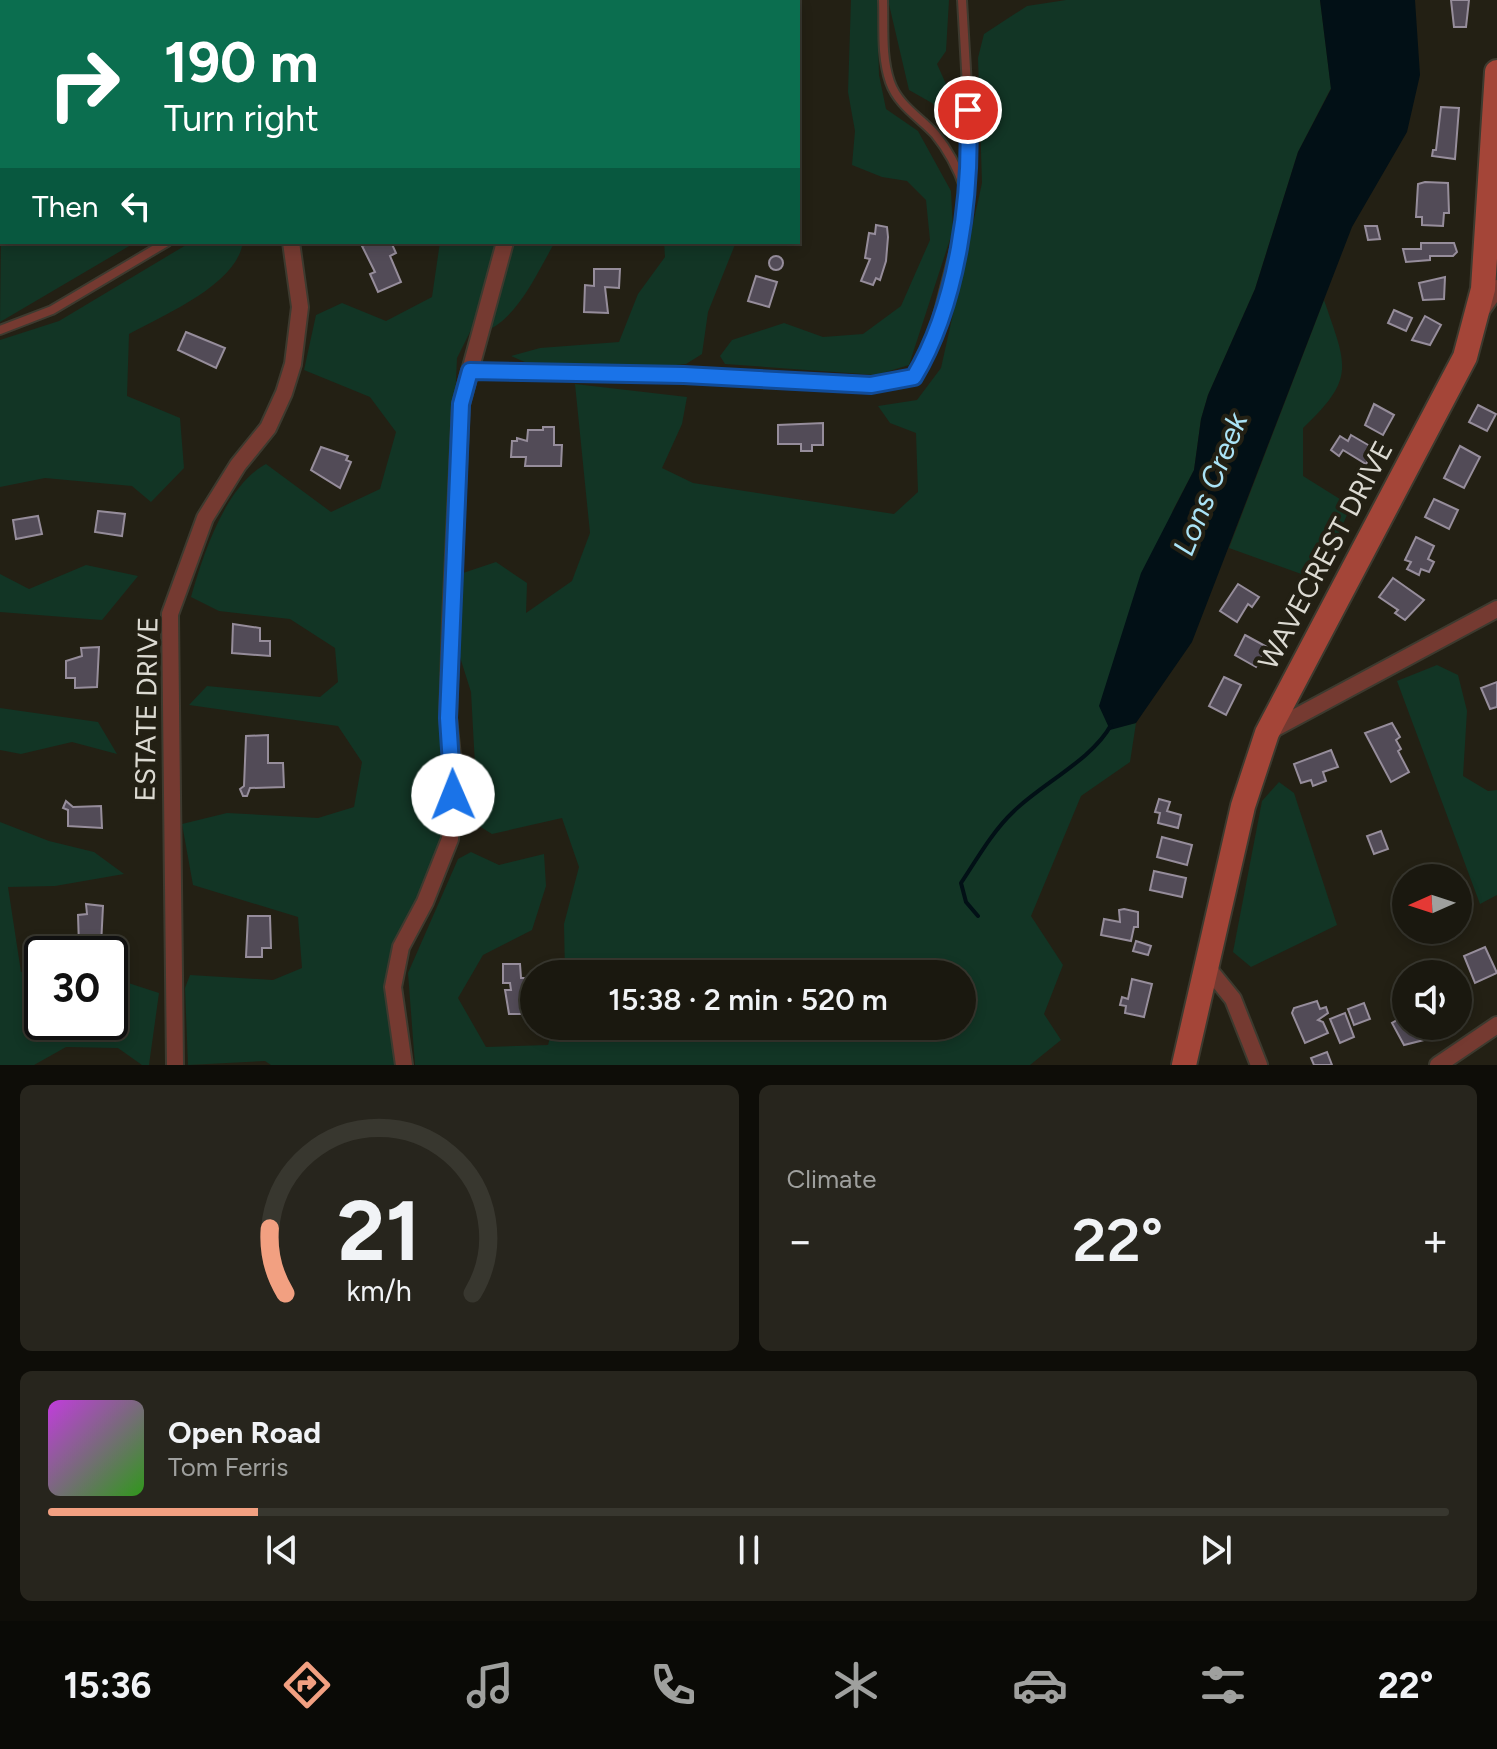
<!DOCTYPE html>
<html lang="en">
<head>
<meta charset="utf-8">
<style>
	body { margin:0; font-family:Figtree,sans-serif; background:#27251d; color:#f1f3f6; height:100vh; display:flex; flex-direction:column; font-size:30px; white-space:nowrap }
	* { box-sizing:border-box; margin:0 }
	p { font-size:26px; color:#9fa09e }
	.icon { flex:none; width:44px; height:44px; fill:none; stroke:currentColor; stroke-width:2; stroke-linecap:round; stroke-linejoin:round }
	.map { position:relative; height:1065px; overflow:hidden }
	.sheet { display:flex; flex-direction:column; gap:20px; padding:20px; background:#0e0d08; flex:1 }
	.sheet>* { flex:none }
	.top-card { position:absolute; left:0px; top:0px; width:800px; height:244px; box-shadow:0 4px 12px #0003,0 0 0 2px #38372f; background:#0b6e4f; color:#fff; overflow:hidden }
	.needle { width:52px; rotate:267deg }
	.buttons { position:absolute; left:1392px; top:864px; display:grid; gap:16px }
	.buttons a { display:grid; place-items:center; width:80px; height:80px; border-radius:50%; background:#1a180f; box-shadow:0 4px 12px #0003,0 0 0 2px #38372f; font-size:40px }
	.speed { position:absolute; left:24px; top:936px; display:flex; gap:16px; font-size:40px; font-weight:700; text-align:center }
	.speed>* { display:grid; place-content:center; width:104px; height:104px; border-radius:50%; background:#1a180f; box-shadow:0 4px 12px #0003,0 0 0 2px #38372f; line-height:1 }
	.speed .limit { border:4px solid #111; border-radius:12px; background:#fff; color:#111 }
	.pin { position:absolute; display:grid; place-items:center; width:68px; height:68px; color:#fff; margin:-34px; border:4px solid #fff; border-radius:50%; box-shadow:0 2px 8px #0007 }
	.me { position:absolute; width:88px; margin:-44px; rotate:359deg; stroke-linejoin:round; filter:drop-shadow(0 0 6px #0008) }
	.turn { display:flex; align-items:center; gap:28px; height:168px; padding:0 32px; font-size:36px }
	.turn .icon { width:104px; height:104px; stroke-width:2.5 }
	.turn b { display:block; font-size:56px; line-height:68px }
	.then { display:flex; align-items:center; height:76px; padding:0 32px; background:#0003; gap:16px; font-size:30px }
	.big { font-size:60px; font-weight:600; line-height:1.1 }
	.sheet .tile { flex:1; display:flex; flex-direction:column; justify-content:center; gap:12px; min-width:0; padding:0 28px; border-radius:12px; background:#27251d }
	.sheet .dial { align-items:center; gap:0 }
	.dial svg { height:208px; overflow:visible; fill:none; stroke:#38372f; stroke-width:7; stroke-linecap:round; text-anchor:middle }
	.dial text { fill:#f1f3f6; stroke:none }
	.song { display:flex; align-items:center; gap:24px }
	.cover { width:96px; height:96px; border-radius:12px; background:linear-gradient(135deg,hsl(290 70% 55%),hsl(110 70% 35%)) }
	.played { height:8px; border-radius:4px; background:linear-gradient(90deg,#f2a081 15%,#38372f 15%) }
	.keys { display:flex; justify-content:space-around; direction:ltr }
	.heat { display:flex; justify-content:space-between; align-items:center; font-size:44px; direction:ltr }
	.sheet .tiles { flex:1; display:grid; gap:20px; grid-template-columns:1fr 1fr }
	.tile:last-child { grid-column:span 2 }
	.trip { position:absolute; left:520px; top:960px; width:456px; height:80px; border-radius:40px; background:#1a180f; box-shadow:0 4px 12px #0003,0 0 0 2px #38372f; font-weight:600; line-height:80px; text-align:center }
	.menu { display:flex; height:128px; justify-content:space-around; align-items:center; background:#0a0a06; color:#9fa09e }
	.menu .icon { width:56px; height:56px }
	.menu .current { color:#f2a081 }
	.menu b { font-size:36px; color:#f1f3f6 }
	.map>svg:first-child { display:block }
</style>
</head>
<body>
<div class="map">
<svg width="1497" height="1065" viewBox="0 0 1497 1065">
	<rect width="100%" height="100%" fill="#232014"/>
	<!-- green -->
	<g fill="#123525">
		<path d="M 98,0 L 479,0 L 481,2 L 97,2 Z"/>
		<path d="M 851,0 L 877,0 L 879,75 L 886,109 L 918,131 L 951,191 L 953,230 L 909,365 L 876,375 L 725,364 L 720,356 L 732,340 L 784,323 L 823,337 L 863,334 L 901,306 L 930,240 L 926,200 L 907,181 L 882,177 L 852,165 L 855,131 L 848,92 Z"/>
		<path d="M 888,0 L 949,0 L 946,51 L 937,64 L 946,84 L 960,136 L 932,103 L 909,90 Z"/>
		<path d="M 1066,0 L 1320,0 L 1331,88 L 1298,152 L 1255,289 L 1208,395 L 1201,419 L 1194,470 L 1173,510 L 1110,729 L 1136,723 L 1130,762 L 1081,796 L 1031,916 L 1063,965 L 1044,1014 L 1061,1040 L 1030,1065 L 415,1065 L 408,973 L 458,859 L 471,852 L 499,865 L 544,854 L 546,886 L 532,930 L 483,955 L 458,998 L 486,1047 L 548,1045 L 553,1026 L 962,1026 L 962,974 L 565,974 L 564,924 L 579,867 L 562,818 L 492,834 L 471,821 L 475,765 L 471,692 L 459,654 L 463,573 L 496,562 L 527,583 L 526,613 L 572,581 L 590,533 L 575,384 L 687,397 L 682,424 L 662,468 L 693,483 L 894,514 L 918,492 L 916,433 L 890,423 L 878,406 L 917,400 L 941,368 L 982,183 L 978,58 L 984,34 L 1027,6 Z"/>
		<path d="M 2,152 L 2,242 L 136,242 L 0,322 Z"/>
		<path d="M 191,242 L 243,242 C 237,285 163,315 129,334 L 127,396 L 180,418 L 184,468 L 151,502 L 132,486 L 45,478 L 0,487 L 0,340 L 59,321 Z"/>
		<path d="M 440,242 L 496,242 L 478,316 L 457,358 L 441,715 L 447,797 L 443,833 L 388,973 L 397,1065 L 271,1065 L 265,1061 L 188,1065 L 185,988 L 190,975 L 273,980 L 302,968 L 298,917 L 193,885 L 182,824 L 227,813 L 318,818 L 354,807 L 362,762 L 338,726 L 189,705 L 207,686 L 320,697 L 338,682 L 335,648 L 290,619 L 219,611 L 191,597 C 203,555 225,486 266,464 L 331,512 L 380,489 L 396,432 L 370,397 L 304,370 L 316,315 L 342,303 L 386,321 L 432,297 Z"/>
		<path d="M 513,242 L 555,242 C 538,271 518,318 486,331 Z"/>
		<path d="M 664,242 L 736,242 L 708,312 L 702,354 L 686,364 L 649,368 L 541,369 L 511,356 L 540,348 L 619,342 L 638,294 L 665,257 Z"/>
		<path d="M 1324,300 C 1346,365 1357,377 1303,428 L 1303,476 L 1351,506 L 1318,580 L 1229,548 Z"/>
		<path d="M 86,565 L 138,576 L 102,620 L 0,612 L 0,574 L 29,589 Z"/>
		<path d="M 1437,665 L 1458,675 L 1467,711 L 1463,776 L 1488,791 L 1497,790 L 1497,895 L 1480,904 L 1397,681 Z"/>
		<path d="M 0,708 L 98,722 L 117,754 L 72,742 L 21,754 L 0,750 Z"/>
		<path d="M 1279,782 L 1294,793 L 1337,925 L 1251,967 L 1233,952 L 1262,801 Z"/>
		<path d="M 0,822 L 49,841 L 94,852 L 124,874 L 55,886 L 8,887 L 21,972 L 42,972 L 42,1022 L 110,1022 L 110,977 L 159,993 L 149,1065 L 142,1065 L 118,1048 L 66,1047 L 34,1065 L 0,1065 Z"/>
	</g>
	<!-- water -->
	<path fill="#021016" d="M 1320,0 L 1415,0 L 1420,75 L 1407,132 L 1352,227 L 1192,642 L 1136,723 L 1110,730 L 1099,706 L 1141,573 L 1194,470 L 1201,419 L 1208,395 L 1255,289 L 1298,152 L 1331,89 Z"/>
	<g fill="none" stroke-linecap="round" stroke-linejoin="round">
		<!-- stream -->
		<path stroke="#021016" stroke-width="4" d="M 978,916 L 966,902 L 961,883 C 977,859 992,832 1013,812 C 1040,785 1093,759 1111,725"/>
	</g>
	<!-- building -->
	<g fill="#524b57" stroke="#968d9b" stroke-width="2">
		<path d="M 1451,0 L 1469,0 L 1466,27 L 1454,27 Z"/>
		<path d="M 1441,107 L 1459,108 L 1455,159 L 1432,156 L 1433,150 L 1436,150 Z"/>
		<path d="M 1425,182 L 1448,183 L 1449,213 L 1444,213 L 1443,226 L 1422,225 L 1422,217 L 1416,217 L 1418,184 Z"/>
		<path d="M 876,225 L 887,227 L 888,237 L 886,261 L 880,280 L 876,278 L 873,285 L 861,281 L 870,259 L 865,258 L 869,233 L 875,234 Z"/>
		<path d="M 1365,226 L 1377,226 L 1380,239 L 1368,240 Z"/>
		<path d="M 372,242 L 391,242 L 396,253 L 390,256 L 401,282 L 378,292 L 370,274 L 375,272 L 362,246 Z"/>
		<path d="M 1421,243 L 1454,243 L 1457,252 L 1453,256 L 1430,256 L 1430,260 L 1406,262 L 1403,249 L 1421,249 Z"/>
		<circle cx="776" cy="263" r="7"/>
		<path d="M 594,269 L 620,269 L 619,288 L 605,287 L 608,313 L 584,312 L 585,285 L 594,286 Z"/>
		<path d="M 756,276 L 777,282 L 769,307 L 748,301 Z"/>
		<path d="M 1445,277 L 1444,299 L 1423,300 L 1419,283 Z"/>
		<path d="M 1394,310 L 1412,318 L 1406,331 L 1388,323 Z"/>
		<path d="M 1425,316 L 1441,325 L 1430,345 L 1412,340 Z"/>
		<path d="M 186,332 L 225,348 L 216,368 L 178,350 Z"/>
		<path d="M 1374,404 L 1394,415 L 1383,435 L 1365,425 Z"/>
		<path d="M 1478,405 L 1496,414 L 1487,431 L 1469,422 Z"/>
		<path d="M 823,423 L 823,445 L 812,445 L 812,451 L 801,451 L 801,444 L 778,444 L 778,425 Z"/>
		<path d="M 543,427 L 554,427 L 554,445 L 562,445 L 561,466 L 525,466 L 526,457 L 511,457 L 512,441 L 517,441 L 517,438 L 527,441 L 528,430 L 543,430 Z"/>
		<path d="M 1351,435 L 1375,449 L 1366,464 L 1343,450 L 1339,456 L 1331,450 L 1340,436 L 1348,441 Z"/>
		<path d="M 1460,446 L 1480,457 L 1464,488 L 1444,478 Z"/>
		<path d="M 321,447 L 348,456 L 346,460 L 351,462 L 340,488 L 311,470 Z"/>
		<path d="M 1434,499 L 1458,510 L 1449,529 L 1425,517 Z"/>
		<path d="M 98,511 L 125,514 L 122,536 L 95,532 Z"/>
		<path d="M 38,516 L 42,534 L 16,539 L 13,520 Z"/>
		<path d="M 1416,537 L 1434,546 L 1428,559 L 1434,562 L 1429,572 L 1421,569 L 1419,575 L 1407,569 L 1411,562 L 1405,560 Z"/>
		<path d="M 1393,578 L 1424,600 L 1405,620 L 1395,613 L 1398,610 L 1379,597 Z"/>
		<path d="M 1238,584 L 1259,597 L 1252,607 L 1248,604 L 1237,622 L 1220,611 Z"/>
		<path d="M 233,624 L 260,628 L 260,641 L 270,641 L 270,656 L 232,653 Z"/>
		<path d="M 1245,635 L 1267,647 L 1256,667 L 1235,655 Z"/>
		<path d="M 99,647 L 97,687 L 75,688 L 75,678 L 66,678 L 66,661 L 82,656 L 81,648 Z"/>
		<path d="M 1224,677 L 1241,685 L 1226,715 L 1209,706 Z"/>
		<path d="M 1497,682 L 1497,707 L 1490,709 L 1481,688 Z"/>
		<path d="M 1392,723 L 1400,737 L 1396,740 L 1401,749 L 1398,751 L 1409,772 L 1391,782 L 1365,733 Z"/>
		<path d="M 268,735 L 268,763 L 283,763 L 284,787 L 250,788 L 247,796 L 243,796 L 240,789 L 244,786 L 246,736 Z"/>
		<path d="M 1331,750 L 1338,767 L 1323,772 L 1326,781 L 1313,786 L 1311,780 L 1301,783 L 1294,764 Z"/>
		<path d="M 1159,799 L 1170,802 L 1167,811 L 1181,815 L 1178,828 L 1158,823 L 1160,813 L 1155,812 Z"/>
		<path d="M 66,801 L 73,807 L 101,806 L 102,828 L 68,826 L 68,810 L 63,808 Z"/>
		<path d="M 1381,831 L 1388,849 L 1374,854 L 1367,836 Z"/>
		<path d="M 1162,837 L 1192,845 L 1187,865 L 1157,857 Z"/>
		<path d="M 1154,871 L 1186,878 L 1182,897 L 1150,890 Z"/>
		<path d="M 86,904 L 103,906 L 101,945 L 79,946 L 78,915 L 87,914 Z"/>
		<path d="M 1124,909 L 1138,912 L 1138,927 L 1134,927 L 1131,941 L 1101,935 L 1104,919 L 1120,922 L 1119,910 Z"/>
		<path d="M 248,916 L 270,916 L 271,948 L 262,948 L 262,957 L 246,957 Z"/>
		<path d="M 1136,941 L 1151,946 L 1148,955 L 1133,951 Z"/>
		<path d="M 1485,947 L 1497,973 L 1475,983 L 1464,956 Z"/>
		<path d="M 503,964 L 520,964 L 521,978 L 534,978 L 534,1014 L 509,1014 L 505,990 L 511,990 L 510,983 L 503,983 Z"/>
		<path d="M 1132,979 L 1152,984 L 1144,1017 L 1125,1013 L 1126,1006 L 1120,1005 L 1122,997 L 1128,999 Z"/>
		<path d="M 1317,1001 L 1320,1009 L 1326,1007 L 1328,1013 L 1318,1020 L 1323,1022 L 1328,1033 L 1305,1043 L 1292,1013 L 1294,1008 Z"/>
		<path d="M 1364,1003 L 1370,1019 L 1354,1025 L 1348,1009 Z"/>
		<path d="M 1345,1013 L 1354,1037 L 1340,1043 L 1330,1019 Z"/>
		<path d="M 1406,1015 L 1406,1026 L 1418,1026 L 1424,1040 L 1404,1045 L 1392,1023 Z"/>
		<path d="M 1327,1052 L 1332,1065 L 1314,1065 L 1311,1058 Z"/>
	</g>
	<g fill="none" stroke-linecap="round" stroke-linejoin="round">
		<!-- lane casing -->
		<g stroke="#3d3a2f" stroke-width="12">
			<g id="lane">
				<path d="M 5,0 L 5,2"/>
				<path d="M 509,0 L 512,2"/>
				<path d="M 883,0 C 884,27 881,56 890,82 C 898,105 919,117 935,134 C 949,151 958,169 965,189"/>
				<path d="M 573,2 L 578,0"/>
				<path d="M 0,137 L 2,134"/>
				<path d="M 0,330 L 52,310 L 167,242"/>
				<path d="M 471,371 L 684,375 L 871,385 L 914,377 L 929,351 L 968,197 L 970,138 L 962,0"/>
			</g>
		</g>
		<!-- street casing -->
		<g stroke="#3d3a2f" stroke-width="20">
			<g id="street">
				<path d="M 1481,311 L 1497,288"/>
				<path d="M 1268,732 L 1497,609"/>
				<path d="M 1207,967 L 1233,999 L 1259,1065"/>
				<path d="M 175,1065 L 170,614 L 205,518 L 238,465 L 268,428 L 284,393 L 293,364 L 300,307 L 291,242"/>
				<path d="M 404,1065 L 393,987 L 401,947 L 425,902 L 450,839 L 454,775 L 448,718 L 451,619 L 461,404 L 505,242"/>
				<path d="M 1438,1065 L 1497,1025"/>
			</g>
		</g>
		<!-- secondary casing -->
		<g stroke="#3d3a2f" stroke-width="28">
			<path id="secondary" d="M 1184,1065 L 1243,806 L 1267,733 L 1465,357 L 1483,289 L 1497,72"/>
		</g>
		<!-- lane -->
		<use href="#lane" stroke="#753a31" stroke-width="8"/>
		<!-- street -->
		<use href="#street" stroke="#753a31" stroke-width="16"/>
		<!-- secondary -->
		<use href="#secondary" stroke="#a44538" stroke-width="24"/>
	</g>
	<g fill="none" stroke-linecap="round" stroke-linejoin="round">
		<!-- route casing -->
		<g stroke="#114b97" stroke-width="20">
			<path id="route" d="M 453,795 L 448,718 L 461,404 L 470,371 L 684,375 L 871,385 L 914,377 C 958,304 972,195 968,110"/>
		</g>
		<!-- route -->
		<use href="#route" stroke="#1a73e8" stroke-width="14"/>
	</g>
	<g text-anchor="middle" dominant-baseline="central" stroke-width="8" stroke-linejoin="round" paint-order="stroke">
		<!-- street labels -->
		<g font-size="28" fill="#dcdad2" stroke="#232014">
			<text transform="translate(1325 555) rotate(-62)">WAVECREST DRIVE</text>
			<text transform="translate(146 709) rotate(-89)">ESTATE DRIVE</text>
		</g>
		<!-- water labels -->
		<g font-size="30" font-style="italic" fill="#aae3f6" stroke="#232014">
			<text transform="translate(1210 484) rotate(-68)">Lons Creek</text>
		</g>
	</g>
</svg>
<div class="buttons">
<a><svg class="needle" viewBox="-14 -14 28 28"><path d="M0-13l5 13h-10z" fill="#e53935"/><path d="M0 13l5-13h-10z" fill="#9fa09e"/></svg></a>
<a><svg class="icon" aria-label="sound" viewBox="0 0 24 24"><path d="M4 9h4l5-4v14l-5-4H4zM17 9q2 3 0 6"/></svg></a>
</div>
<div class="speed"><div class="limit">30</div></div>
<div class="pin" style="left:968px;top:110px;background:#d93025"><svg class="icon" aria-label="arrive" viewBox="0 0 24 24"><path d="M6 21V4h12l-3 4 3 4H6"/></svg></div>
<svg class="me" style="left:453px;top:795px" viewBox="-20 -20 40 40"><circle r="19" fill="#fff"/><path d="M0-13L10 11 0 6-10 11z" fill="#1a73e8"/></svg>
<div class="trip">15:38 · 2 min · 520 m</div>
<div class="top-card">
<div class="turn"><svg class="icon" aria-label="right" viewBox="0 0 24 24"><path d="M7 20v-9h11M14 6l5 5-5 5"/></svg><div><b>190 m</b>Turn right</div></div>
<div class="then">Then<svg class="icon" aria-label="left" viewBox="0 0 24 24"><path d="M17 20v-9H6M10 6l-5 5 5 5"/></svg></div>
</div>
</div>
<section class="sheet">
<div class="tiles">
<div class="tile dial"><svg viewBox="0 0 100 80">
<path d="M14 69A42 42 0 1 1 86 69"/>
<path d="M14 69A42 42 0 0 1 8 44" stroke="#f2a081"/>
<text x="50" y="56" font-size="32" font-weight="700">21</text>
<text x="50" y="72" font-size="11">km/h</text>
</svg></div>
<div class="tile"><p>Climate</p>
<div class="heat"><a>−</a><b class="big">22°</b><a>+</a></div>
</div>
<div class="tile">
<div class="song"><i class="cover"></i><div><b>Open Road</b><p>Tom Ferris</p></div></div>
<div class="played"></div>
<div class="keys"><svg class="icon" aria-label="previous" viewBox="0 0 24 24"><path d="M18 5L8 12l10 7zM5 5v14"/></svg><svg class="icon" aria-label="pause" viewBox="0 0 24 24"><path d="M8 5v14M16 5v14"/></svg><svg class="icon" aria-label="next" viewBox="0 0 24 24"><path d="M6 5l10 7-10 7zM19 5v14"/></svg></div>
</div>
</div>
</section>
<nav class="menu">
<b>15:36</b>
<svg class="icon current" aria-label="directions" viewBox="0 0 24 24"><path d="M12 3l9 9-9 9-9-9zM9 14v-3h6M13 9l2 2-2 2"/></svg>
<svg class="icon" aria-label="music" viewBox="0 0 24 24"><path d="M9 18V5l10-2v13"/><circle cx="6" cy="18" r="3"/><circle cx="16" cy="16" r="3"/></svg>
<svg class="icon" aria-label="phone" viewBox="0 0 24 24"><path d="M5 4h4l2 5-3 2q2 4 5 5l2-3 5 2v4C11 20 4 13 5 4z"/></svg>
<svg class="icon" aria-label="climate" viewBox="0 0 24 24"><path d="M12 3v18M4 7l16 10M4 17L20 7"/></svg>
<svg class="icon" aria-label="car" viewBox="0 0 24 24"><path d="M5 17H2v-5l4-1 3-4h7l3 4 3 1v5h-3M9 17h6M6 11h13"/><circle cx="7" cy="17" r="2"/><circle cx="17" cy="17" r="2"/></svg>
<svg class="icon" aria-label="filters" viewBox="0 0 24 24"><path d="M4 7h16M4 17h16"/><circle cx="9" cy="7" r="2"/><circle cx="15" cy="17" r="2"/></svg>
<b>22°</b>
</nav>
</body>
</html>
